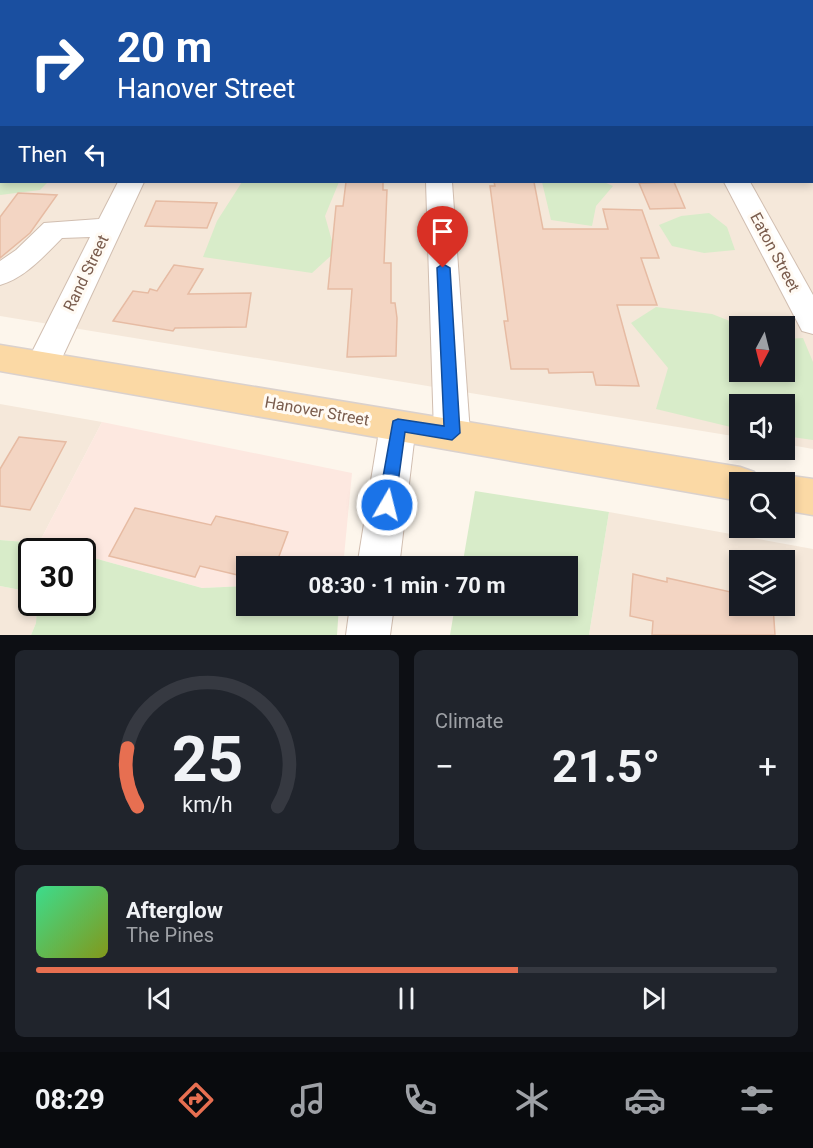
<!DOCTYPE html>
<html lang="en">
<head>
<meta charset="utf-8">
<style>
	body { margin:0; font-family:Roboto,sans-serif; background:#20242c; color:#f1f3f6; height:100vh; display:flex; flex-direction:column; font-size:22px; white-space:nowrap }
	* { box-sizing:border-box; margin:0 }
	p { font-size:20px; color:#9ea1a6 }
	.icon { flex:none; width:33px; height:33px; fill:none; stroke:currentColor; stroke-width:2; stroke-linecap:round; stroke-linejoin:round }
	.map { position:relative; height:635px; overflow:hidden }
	.side { display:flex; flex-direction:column; gap:15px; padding:15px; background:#0d0f14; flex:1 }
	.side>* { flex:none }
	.top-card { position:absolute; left:0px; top:0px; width:813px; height:183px; box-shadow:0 3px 9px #0003; background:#1a4fa0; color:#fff; overflow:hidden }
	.needle { width:39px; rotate:187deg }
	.tools { position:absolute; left:729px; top:316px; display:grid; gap:12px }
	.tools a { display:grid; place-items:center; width:66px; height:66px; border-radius:0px; background:#171b24; box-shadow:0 3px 9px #0003; font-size:30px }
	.speed { position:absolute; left:18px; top:538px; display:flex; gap:12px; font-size:30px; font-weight:700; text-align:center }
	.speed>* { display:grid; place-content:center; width:78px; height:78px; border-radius:50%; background:#171b24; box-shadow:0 3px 9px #0003; line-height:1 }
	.speed .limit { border:3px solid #111; border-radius:9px; background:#fff; color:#111 }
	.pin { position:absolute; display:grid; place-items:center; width:51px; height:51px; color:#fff; margin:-62px -26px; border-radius:50% 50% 50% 0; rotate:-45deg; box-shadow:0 0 6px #0007 }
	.pin .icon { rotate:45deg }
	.me { position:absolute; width:66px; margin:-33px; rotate:8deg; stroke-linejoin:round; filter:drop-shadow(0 0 4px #0008) }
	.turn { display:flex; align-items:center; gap:21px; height:126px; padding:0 18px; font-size:27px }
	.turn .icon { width:78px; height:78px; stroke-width:2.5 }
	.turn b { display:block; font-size:42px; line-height:51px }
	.then { display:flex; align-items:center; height:57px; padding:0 18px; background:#0003; gap:12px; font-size:22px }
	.big { font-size:45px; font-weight:700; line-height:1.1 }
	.side .tile { flex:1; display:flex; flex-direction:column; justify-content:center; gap:9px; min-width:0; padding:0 21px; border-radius:9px; background:#20242c }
	.side .dial { align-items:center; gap:0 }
	.dial svg { height:156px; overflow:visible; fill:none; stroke:#363941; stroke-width:7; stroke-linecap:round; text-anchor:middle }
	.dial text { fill:#f1f3f6; stroke:none }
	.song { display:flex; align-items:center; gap:18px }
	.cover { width:72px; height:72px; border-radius:9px; background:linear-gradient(135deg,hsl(150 70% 55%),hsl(70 70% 35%)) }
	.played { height:6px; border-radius:3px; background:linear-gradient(90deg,#e76f51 65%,#363941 65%) }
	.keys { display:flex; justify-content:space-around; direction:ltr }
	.heat { display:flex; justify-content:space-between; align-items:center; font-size:33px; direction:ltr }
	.side .tiles { flex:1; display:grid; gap:15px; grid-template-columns:1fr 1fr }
	.tile:last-child { grid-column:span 2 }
	.trip { position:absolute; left:236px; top:556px; width:342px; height:60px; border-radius:0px; background:#171b24; box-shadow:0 3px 9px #0003; font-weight:700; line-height:60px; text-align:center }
	.tab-bar { display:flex; height:96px; justify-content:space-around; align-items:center; background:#090b0e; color:#9ea1a6 }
	.tab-bar .icon { width:42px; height:42px }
	.tab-bar .current { color:#e76f51 }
	.tab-bar b { font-size:27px; color:#f1f3f6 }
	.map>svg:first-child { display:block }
</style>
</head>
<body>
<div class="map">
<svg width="813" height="635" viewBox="0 0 813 635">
	<rect width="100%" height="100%" fill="#fdf6ec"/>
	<!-- residential -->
	<g fill="#f5e8da" fill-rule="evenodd">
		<path d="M 210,0 L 766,0 L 768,1 L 209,2 Z"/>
		<path d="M 0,24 L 2,182 L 812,182 L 813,97 L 813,449 L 785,444 L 784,405 L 740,405 L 739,437 L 0,316 ZM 740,327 L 784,327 L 784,372 L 740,372 Z"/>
		<path d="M 0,404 L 102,422 L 39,543 L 0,540 Z"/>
		<path d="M 609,512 L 813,549 L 813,635 L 589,635 ZM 740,561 L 784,561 L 784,606 L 740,606 Z"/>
		<path d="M 0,586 L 31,592 L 32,603 L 37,603 L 36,623 L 31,635 L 0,635 Z"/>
	</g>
	<!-- commercial -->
	<path fill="#fde8e0" d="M 102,422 L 352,473 L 343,567 L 246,567 L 246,586 L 202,588 L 83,555 L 82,552 L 71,552 L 39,543 Z"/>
	<!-- green -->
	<g fill="#d8ecc9">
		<path d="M 0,175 L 2,182 L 48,182 L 40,190 L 0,195 Z"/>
		<path d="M 242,182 L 339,182 L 325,216 L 335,252 L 312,273 L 203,257 L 217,221 Z"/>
		<path d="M 542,182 L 604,182 L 613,186 L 596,206 L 592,226 L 551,220 Z"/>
		<path d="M 709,213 L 727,227 L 735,250 L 704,253 L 672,246 L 659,225 L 681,216 Z"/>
		<path d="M 656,307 L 712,314 L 745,327 L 740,327 L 740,372 L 784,372 L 785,339 L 803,338 L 813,362 L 813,440 L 785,436 L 784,405 L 740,405 L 739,429 L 656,409 L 668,368 L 631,323 Z"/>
		<path d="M 475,491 L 609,512 L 589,635 L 450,635 L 455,606 L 567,606 L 567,567 L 462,567 Z"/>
		<path d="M 0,540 L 39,543 L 71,552 L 32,552 L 31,592 L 0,586 Z"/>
		<path d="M 83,555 L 202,588 L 246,586 L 246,606 L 339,606 L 337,635 L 31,635 L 36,623 L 37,603 L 82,603 Z"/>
	</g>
	<!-- building -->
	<g fill="#f3d5c3" stroke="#e6bba3" stroke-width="1.5">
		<path d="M 346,182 L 383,182 L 383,190 L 387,190 L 384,263 L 391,263 L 391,303 L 395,303 L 397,318 L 396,356 L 347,357 L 352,289 L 328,289 L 336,206 L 343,206 Z"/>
		<path d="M 494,182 L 534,182 L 543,229 L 608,229 L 603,209 L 642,210 L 659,258 L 641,258 L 657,305 L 617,305 L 639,386 L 596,385 L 593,372 L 549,373 L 548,369 L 511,369 L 504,321 L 508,321 L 490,186 L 495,186 Z"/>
		<path d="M 674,182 L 685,208 L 650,209 L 639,183 Z"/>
		<path d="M 18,193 L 57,195 L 30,233 L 0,258 L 0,217 Z"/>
		<path d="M 156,201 L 217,203 L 207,228 L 145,226 Z"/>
		<path d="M 174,265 L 203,269 L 188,294 L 251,293 L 246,327 L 175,328 L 173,331 L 113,321 L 133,291 L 148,293 L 150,289 L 157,291 Z"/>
		<path d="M 19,437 L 66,442 L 30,510 L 0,506 L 0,469 Z"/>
		<path d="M 135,508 L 211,525 L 216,516 L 288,532 L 275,567 L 246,567 L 246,577 L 200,566 L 195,577 L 109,556 Z"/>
		<path d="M 633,574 L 667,582 L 667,578 L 740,594 L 740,606 L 773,606 L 775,635 L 652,635 L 653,621 L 630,616 Z"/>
	</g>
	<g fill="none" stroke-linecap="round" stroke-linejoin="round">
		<!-- minor casing -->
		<g stroke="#d1beb0" stroke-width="2">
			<g id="minor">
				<path d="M 107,0 L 153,0 L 106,2 Z"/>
				<path d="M 319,0 L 375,0 L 318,2 Z"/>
				<rect x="420" y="0" width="18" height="2"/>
				<path d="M 624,0 L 642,0 L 643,2 L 624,2 Z"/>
				<path d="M 0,1 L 3,2 L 2,13 L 0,13 Z"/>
				<path d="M 118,182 L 144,182 L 55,373 L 43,377 L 31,373 L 26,364 L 90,237 L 62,238 C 44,256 25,278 0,285 L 0,261 L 16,250 L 44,223 L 99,219 Z"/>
				<path d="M 426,182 L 452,182 L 470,433 L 465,443 L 452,448 L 439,443 L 434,433 Z"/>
				<path d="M 724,182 L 750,182 L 813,295 L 813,334 L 802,331 Z"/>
				<path d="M 398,411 L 411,415 L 416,425 L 399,567 L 357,567 L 380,425 L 385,415 Z"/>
				<path d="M 350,606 L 394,606 L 390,635 L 346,635 Z"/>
			</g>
		</g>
		<!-- major casing -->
		<g stroke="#dad1cd" stroke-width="3">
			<g id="major">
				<path d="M 0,345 L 740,467 L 754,472 L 760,483 L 740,483 L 740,501 L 0,371 Z"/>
				<path d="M 784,475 L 813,479 L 813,515 L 784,510 L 784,483 L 768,483 L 770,480 Z"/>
			</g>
		</g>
		<!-- minor -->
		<use href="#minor" fill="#fff" fill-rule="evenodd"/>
		<!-- major -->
		<use href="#major" fill="#fbd9a5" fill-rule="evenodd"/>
	</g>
	<!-- route -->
	<path fill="#1a73e8" stroke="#114b97" stroke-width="1.5" d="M 443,264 L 450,268 L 460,433 L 452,440 L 405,432 L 395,505 L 393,511 L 387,513 L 381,511 L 378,505 L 393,421 L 398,419 L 444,426 L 437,268 Z"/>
	<g text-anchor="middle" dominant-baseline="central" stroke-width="6" stroke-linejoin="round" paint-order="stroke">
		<!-- street labels -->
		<g font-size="16" fill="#7a5c4d" stroke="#fffaf3">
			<text transform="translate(775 252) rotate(62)">Eaton Street</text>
			<text transform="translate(86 273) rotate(-64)">Rand Street</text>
			<text transform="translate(317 411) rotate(10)">Hanover Street</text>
		</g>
	</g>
</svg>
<div class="tools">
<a><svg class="needle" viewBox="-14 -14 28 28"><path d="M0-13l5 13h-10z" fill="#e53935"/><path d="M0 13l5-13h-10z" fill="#9ea1a6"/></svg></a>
<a><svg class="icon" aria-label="sound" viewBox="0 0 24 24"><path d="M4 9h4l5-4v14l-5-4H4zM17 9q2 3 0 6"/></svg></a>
<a><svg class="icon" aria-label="search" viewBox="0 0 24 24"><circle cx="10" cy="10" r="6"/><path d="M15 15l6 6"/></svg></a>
<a><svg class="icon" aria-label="layers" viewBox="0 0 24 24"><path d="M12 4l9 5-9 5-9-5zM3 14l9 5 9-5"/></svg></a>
</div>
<div class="speed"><div class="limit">30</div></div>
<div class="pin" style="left:443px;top:268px;background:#d93025"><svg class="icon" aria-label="arrive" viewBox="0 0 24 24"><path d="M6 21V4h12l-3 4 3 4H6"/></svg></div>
<svg class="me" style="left:387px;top:505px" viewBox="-20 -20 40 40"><circle r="17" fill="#1a73e8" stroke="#fff" stroke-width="3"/><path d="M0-11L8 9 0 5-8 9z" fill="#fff"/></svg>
<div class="trip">08:30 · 1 min · 70 m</div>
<div class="top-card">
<div class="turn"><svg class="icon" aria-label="right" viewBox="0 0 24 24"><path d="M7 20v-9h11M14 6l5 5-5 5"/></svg><div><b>20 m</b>Hanover Street</div></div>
<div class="then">Then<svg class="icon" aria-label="left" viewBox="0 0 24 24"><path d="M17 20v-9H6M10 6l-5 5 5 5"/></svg></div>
</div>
</div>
<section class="side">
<div class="tiles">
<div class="tile dial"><svg viewBox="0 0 100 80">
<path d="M14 69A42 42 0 1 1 86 69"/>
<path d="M14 69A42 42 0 0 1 9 39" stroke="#e76f51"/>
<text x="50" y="56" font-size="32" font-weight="700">25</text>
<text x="50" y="72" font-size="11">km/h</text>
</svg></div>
<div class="tile"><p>Climate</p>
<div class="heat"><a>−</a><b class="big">21.5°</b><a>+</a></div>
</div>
<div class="tile">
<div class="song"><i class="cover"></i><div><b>Afterglow</b><p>The Pines</p></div></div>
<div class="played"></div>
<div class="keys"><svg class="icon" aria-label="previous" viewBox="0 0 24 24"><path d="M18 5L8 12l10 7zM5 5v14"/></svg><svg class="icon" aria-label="pause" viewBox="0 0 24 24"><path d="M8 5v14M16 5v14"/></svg><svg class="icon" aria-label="next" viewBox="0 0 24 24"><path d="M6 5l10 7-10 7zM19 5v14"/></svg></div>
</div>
</div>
</section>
<nav class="tab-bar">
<b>08:29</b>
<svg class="icon current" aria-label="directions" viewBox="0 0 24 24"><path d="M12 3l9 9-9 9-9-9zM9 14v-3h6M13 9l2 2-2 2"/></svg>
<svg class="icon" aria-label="music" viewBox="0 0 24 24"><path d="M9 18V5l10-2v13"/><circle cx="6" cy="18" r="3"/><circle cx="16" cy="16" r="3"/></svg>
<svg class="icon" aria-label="phone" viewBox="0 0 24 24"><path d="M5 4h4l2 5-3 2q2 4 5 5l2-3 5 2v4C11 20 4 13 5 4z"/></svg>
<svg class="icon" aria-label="climate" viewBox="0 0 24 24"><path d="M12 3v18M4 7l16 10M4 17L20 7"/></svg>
<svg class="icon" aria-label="car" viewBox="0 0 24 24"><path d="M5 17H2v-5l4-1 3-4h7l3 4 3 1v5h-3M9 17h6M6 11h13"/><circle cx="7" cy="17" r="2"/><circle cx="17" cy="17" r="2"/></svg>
<svg class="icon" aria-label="filters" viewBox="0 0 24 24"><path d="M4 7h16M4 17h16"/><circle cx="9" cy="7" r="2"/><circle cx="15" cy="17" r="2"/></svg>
</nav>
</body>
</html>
